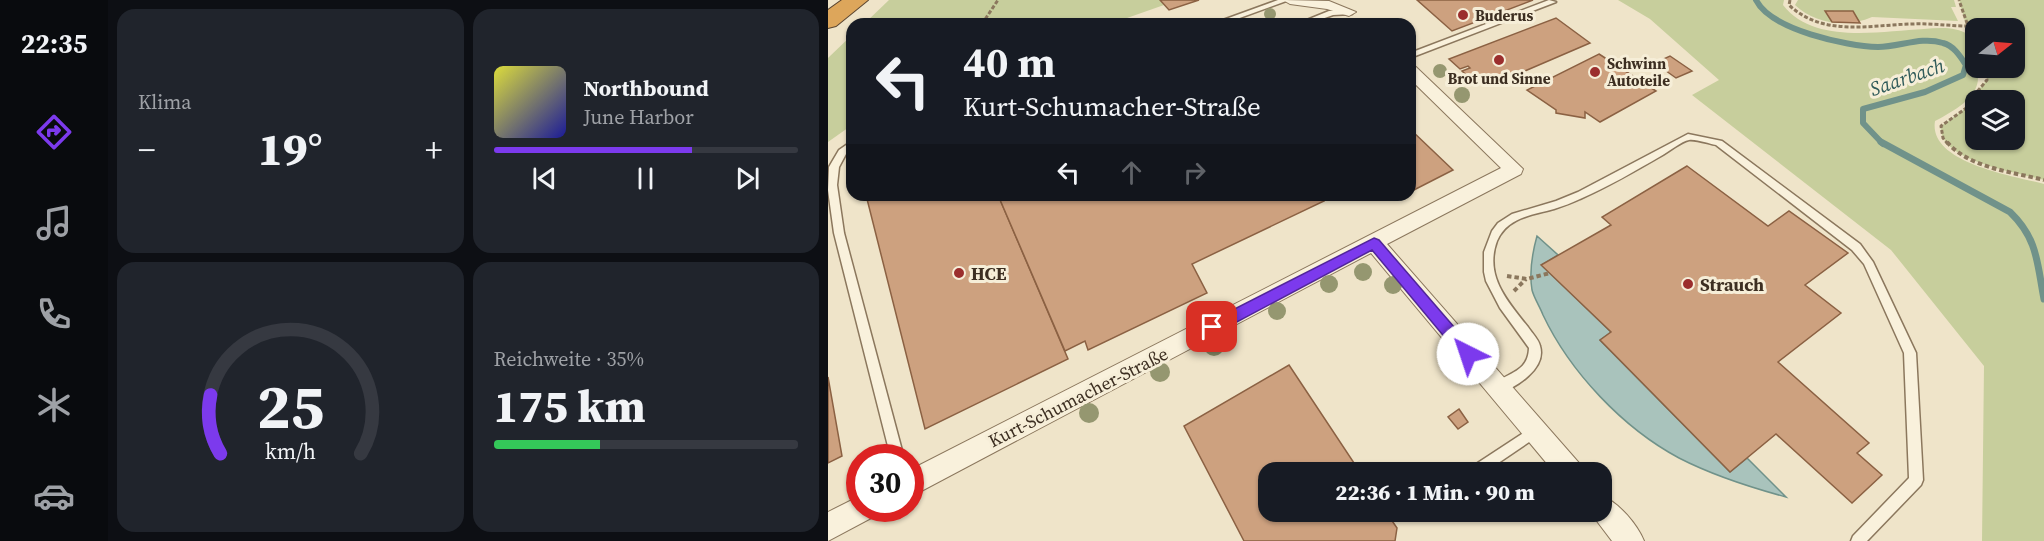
<!DOCTYPE html>
<html lang="de">
<head>
<meta charset="utf-8">
<style>
	body { margin:0; font-family:"Source Serif 4",serif; background:#20242c; color:#f1f3f6; height:100vh; display:flex; flex-direction:column; font-size:22px; white-space:nowrap }
	* { box-sizing:border-box; margin:0 }
	p { font-size:20px; color:#9ea1a6 }
	.icon { flex:none; width:33px; height:33px; fill:none; stroke:currentColor; stroke-width:2; stroke-linecap:round; stroke-linejoin:round }
	.map { position:relative; flex:1; overflow:hidden }
	.side { display:flex; flex-direction:column; gap:9px; padding:9px; background:#0d0f14; width:720px }
	.side>* { flex:none }
	.top-card { position:absolute; left:18px; top:18px; width:570px; height:183px; border-radius:18px; box-shadow:0 2px 4px #0004; background:#171b24; color:#f1f3f6; overflow:hidden }
	.needle { width:39px; rotate:73deg }
	.controls { position:absolute; left:1137px; top:18px; display:grid; gap:12px }
	.controls a { display:grid; place-items:center; width:60px; height:60px; border-radius:12px; background:#171b24; box-shadow:0 2px 4px #0004; font-size:30px }
	.speed { position:absolute; left:18px; top:444px; display:flex; gap:12px; font-size:30px; font-weight:700; text-align:center }
	.speed>* { display:grid; place-content:center; width:78px; height:78px; border-radius:50%; background:#171b24; box-shadow:0 2px 4px #0004; line-height:1 }
	.speed .limit { border:9px solid #d22; background:#fff; color:#111 }
	.pin { position:absolute; display:grid; place-items:center; width:51px; height:51px; color:#fff; margin:-26px; border-radius:12px; box-shadow:0 3px 9px #0006 }
	.me { position:absolute; width:66px; margin:-33px; rotate:319deg; stroke-linejoin:round; filter:drop-shadow(0 0 4px #0008) }
	.turn { display:flex; align-items:center; gap:21px; height:126px; padding:0 18px; font-size:27px }
	.turn .icon { width:78px; height:78px; stroke-width:2.5 }
	.turn b { display:block; font-size:42px; line-height:51px }
	.lanes { display:flex; align-items:center; height:57px; padding:0 18px; background:#0003; justify-content:center; gap:30px; direction:ltr }
	.lanes .off { opacity:.35 }
	.big { font-size:45px; font-weight:800; line-height:1.1 }
	.side .widget { flex:1; display:flex; flex-direction:column; justify-content:center; gap:9px; min-width:0; padding:0 21px; border-radius:18px; background:#20242c }
	.side .dial { align-items:center; gap:0 }
	.dial svg { height:156px; overflow:visible; fill:none; stroke:#363941; stroke-width:7; stroke-linecap:round; text-anchor:middle }
	.dial text { fill:#f1f3f6; stroke:none }
	.song { display:flex; align-items:center; gap:18px }
	.cover { width:72px; height:72px; border-radius:9px; background:linear-gradient(135deg,hsl(60 70% 55%),hsl(240 70% 35%)) }
	.played { height:6px; border-radius:3px; background:linear-gradient(90deg,#7c3aed 65%,#363941 65%) }
	.keys { display:flex; justify-content:space-around; direction:ltr }
	.heat { display:flex; justify-content:space-between; align-items:center; font-size:33px; direction:ltr }
	.charge { height:9px; border-radius:4px; background:linear-gradient(90deg,#34c759 35%,#363941 0) }
	.side .tiles { flex:1; display:grid; gap:9px; grid-template-columns:repeat(2,1fr) }
	.trip { position:absolute; left:430px; top:462px; width:354px; height:60px; border-radius:18px; background:#171b24; box-shadow:0 2px 4px #0004; font-weight:800; line-height:60px; text-align:center }
	main { display:flex; flex:1; min-height:0 }
	.menu { display:flex; flex-direction:column; width:108px; justify-content:space-around; align-items:center; background:#090b0e; color:#9ea1a6 }
	.menu .icon { width:42px; height:42px }
	.menu .on { color:#7c3aed }
	.menu b { font-size:27px; color:#f1f3f6 }
	.map>svg:first-child { display:block }
</style>
</head>
<body>
<main>
<nav class="menu">
<b>22:35</b>
<svg class="icon on" aria-label="directions" viewBox="0 0 24 24"><path d="M12 3l9 9-9 9-9-9zM9 14v-3h6M13 9l2 2-2 2"/></svg>
<svg class="icon" aria-label="music" viewBox="0 0 24 24"><path d="M9 18V5l10-2v13"/><circle cx="6" cy="18" r="3"/><circle cx="16" cy="16" r="3"/></svg>
<svg class="icon" aria-label="phone" viewBox="0 0 24 24"><path d="M5 4h4l2 5-3 2q2 4 5 5l2-3 5 2v4C11 20 4 13 5 4z"/></svg>
<svg class="icon" aria-label="climate" viewBox="0 0 24 24"><path d="M12 3v18M4 7l16 10M4 17L20 7"/></svg>
<svg class="icon" aria-label="car" viewBox="0 0 24 24"><path d="M5 17H2v-5l4-1 3-4h7l3 4 3 1v5h-3M9 17h6M6 11h13"/><circle cx="7" cy="17" r="2"/><circle cx="17" cy="17" r="2"/></svg>
</nav>
<section class="side">
<div class="tiles">
<div class="widget"><p>Klima</p>
<div class="heat"><a>−</a><b class="big">19°</b><a>+</a></div>
</div>
<div class="widget">
<div class="song"><i class="cover"></i><div><b>Northbound</b><p>June Harbor</p></div></div>
<div class="played"></div>
<div class="keys"><svg class="icon" aria-label="previous" viewBox="0 0 24 24"><path d="M18 5L8 12l10 7zM5 5v14"/></svg><svg class="icon" aria-label="pause" viewBox="0 0 24 24"><path d="M8 5v14M16 5v14"/></svg><svg class="icon" aria-label="next" viewBox="0 0 24 24"><path d="M6 5l10 7-10 7zM19 5v14"/></svg></div>
</div>
<div class="widget dial"><svg viewBox="0 0 100 80">
<path d="M14 69A42 42 0 1 1 86 69"/>
<path d="M14 69A42 42 0 0 1 9 39" stroke="#7c3aed"/>
<text x="50" y="56" font-size="32" font-weight="700">25</text>
<text x="50" y="72" font-size="11">km/h</text>
</svg></div>
<div class="widget"><p>Reichweite · 35%</p><b class="big">175 km</b><div class="charge"></div></div>
</div>
</section>
<div class="map">
<svg width="1216" height="541" viewBox="0 0 1216 541">
	<rect width="100%" height="100%" fill="#efe4c9"/>
	<!-- green -->
	<g fill="#c7ce9c" fill-rule="evenodd">
		<path d="M 61,0 L 332,0 L 336,5 L 282,24 L 36,24 Z"/>
		<path d="M 790,0 L 956,0 L 955,5 C 986,45 1052,31 1096,29 C 1111,28 1127,26 1141,35 C 1150,48 1143,55 1148,67 C 1158,94 1129,109 1107,121 C 1100,163 1186,176 1216,184 L 1216,541 L 1154,541 L 1156,366 L 1063,250 L 864,95 L 891,80 L 822,19 Z"/>
		<path d="M 970,0 L 1126,0 L 1128,7 L 1123,7 L 1130,21 L 1044,17 C 1019,28 987,24 967,5 Z"/>
		<path d="M 1131,0 L 1216,0 L 1216,180 C 1189,172 1110,161 1113,126 L 1144,104 L 1148,93 L 1159,80 L 1157,68 L 1186,68 L 1186,28 L 1148,28 L 1147,35 L 1137,21 ZM 1148,100 L 1186,100 L 1186,140 L 1148,140 Z"/>
		<path d="M 24,35 L 24,125 L 0,142 L 0,58 Z"/>
	</g>
	<!-- water -->
	<path fill="#a9c3bc" stroke="#70928a" stroke-width="1.5" d="M 709,236 L 730,255 L 714,265 L 783,332 L 772,340 L 902,472 L 919,458 L 958,497 C 921,487 886,476 851,458 C 795,428 742,372 715,315 C 712,307 706,298 704,290 C 701,272 704,254 709,236 Z"/>
	<g fill="none" stroke-linecap="round" stroke-linejoin="round">
		<!-- stream-far1 -->
		<path stroke="#70928a" stroke-width="6" d="M 928,0 C 943,30 1018,46 1050,47 C 1072,47 1093,36 1115,43 C 1126,46 1132,56 1138,65 L 1135,75 L 1097,92 L 1035,109 L 1035,123 L 1055,144"/>
		<!-- stream -->
		<path stroke="#70928a" stroke-width="7" d="M 1053,142 L 1182,212 C 1210,239 1209,263 1216,299"/>
	</g>
	<!-- building -->
	<g fill="#cda17f" stroke="#8b6143" stroke-width="1.5">
		<path d="M 332,0 L 371,0 L 341,10 Z"/>
		<path d="M 589,0 L 705,0 L 624,31 Z"/>
		<path d="M 997,11 L 1025,11 L 1032,23 L 1004,22 Z"/>
		<path d="M 728,18 L 762,43 L 662,86 L 654,78 L 646,82 L 634,71 L 642,68 L 640,66 L 632,69 L 621,59 Z"/>
		<path d="M 771,54 L 828,91 L 772,122 L 757,112 L 757,118 L 728,113 L 728,110 L 699,90 Z"/>
		<path d="M 842,56 L 864,71 L 848,78 L 827,63 Z"/>
		<path d="M 582,129 L 625,170 L 582,192 Z"/>
		<path d="M 859,166 L 940,226 L 961,211 L 1020,253 L 977,285 L 1013,313 L 950,362 L 1041,443 L 1029,453 L 1054,475 L 1024,503 L 948,434 L 902,472 L 772,340 L 783,332 L 713,265 L 783,225 L 774,217 Z"/>
		<path d="M 38,195 L 170,195 L 240,359 L 97,429 Z"/>
		<path d="M 170,195 L 491,195 L 496,201 L 364,264 L 379,293 L 260,350 L 257,341 L 237,351 Z"/>
		<path d="M 461,365 L 532,472 L 441,472 L 441,512 L 558,512 L 569,528 L 567,541 L 416,541 L 356,426 Z"/>
		<path d="M 0,377 L 14,456 L 0,463 Z"/>
		<path d="M 631,409 L 640,422 L 630,429 L 620,417 Z"/>
	</g>
	<g fill="none" stroke-linecap="round" stroke-linejoin="round">
		<!-- lane casing -->
		<g stroke="#8b775d" stroke-width="3">
			<g id="lane">
				<path d="M 450,0 L 461,0 L 395,24 L 384,24 Z"/>
				<path d="M 721,0 L 728,2 L 582,58 L 582,53 Z"/>
				<path d="M 521,10 L 525,12 L 524,14 L 505,15 L 480,24 L 469,24 L 501,11 Z"/>
				<path d="M 860,134 L 894,141 L 1032,244 L 1045,262 L 1088,353 L 1095,480 L 1093,485 L 1039,541 L 1023,541 L 1025,536 L 1081,478 L 1076,353 L 1036,264 L 1024,250 L 888,145 C 881,144 869,139 861,140 C 854,141 840,152 833,156 C 807,171 780,187 752,199 C 744,203 735,206 726,209 C 705,215 679,217 669,241 C 656,276 680,302 700,327 C 704,333 711,340 712,346 C 719,369 687,388 670,394 L 666,393 L 664,389 C 674,371 700,376 701,348 L 672,308 L 658,281 L 656,272 L 656,252 L 664,231 L 670,223 L 684,214 L 728,201 L 750,192 Z"/>
				<path d="M 24,141 L 24,149 L 18,154 L 11,167 L 9,185 L 16,233 L 76,458 L 63,458 L 6,233 L 0,190 L 1,167 L 11,150 Z"/>
				<path d="M 706,426 L 710,428 L 712,432 L 710,436 L 657,472 L 641,472 L 642,468 Z"/>
			</g>
		</g>
		<!-- street casing -->
		<g stroke="#8b775d" stroke-width="2">
			<g id="street">
				<path d="M 455,0 L 501,1 L 528,12 L 521,16 L 499,9 L 462,4 Z"/>
				<path d="M 582,65 L 588,67 L 695,169 L 693,174 L 559,244 L 751,463 L 755,472 L 726,472 L 543,253 L 82,497 L 82,470 L 673,168 L 582,79 Z"/>
				<path d="M 32,496 L 32,508 L 49,508 L 45,517 L 0,541 L 0,512 Z"/>
				<path d="M 774,496 C 791,503 809,524 816,541 L 784,541 L 762,512 L 774,512 Z"/>
			</g>
		</g>
		<!-- highway casing -->
		<g stroke="#5a4531" stroke-width="2">
			<path id="highway" d="M 14,0 L 40,0 L 8,26 L 0,28 L 0,10 Z"/>
		</g>
		<!-- path-far1 -->
		<g stroke="#8b775d" stroke-width="3" stroke-dasharray="4 2" stroke-linecap="butt">
			<path d="M 962,0 L 961,5 C 995,37 1041,25 1084,24 C 1103,23 1121,26 1140,26 L 1131,0"/>
			<path d="M 154,24 L 170,0"/>
			<path d="M 1140,26 L 1148,35"/>
			<path d="M 1120,144 L 1115,138 L 1113,126 L 1144,104 L 1148,93 L 1159,80 L 1157,68"/>
		</g>
		<!-- path -->
		<g stroke="#8b775d" stroke-width="4" stroke-dasharray="4.5 3" stroke-linecap="butt">
			<path d="M 1119,142 C 1141,168 1185,172 1216,180"/>
			<path d="M 679,276 L 699,279 L 722,273"/>
			<path d="M 686,291 L 698,279"/>
		</g>
		<!-- lane -->
		<use href="#lane" fill="#f9f1dc" fill-rule="evenodd"/>
		<!-- street -->
		<use href="#street" fill="#f9f1dc" fill-rule="evenodd"/>
		<!-- highway -->
		<use href="#highway" fill="#dda65b" fill-rule="evenodd"/>
	</g>
	<!-- trees -->
	<g fill="#959770">
		<circle cx="442" cy="14" r="6"/>
		<circle cx="612" cy="71" r="7"/>
		<circle cx="634" cy="95" r="8"/>
		<circle cx="535" cy="272" r="9"/>
		<circle cx="501" cy="284" r="9"/>
		<circle cx="565" cy="285" r="9"/>
		<circle cx="449" cy="311" r="9"/>
		<circle cx="386" cy="346" r="10"/>
		<circle cx="332" cy="372" r="10"/>
		<circle cx="261" cy="413" r="10"/>
	</g>
	<!-- route -->
	<path fill="#7c3aed" stroke="#51269a" stroke-width="1.5" d="M 546,238 L 551,240 L 645,349 L 647,354 L 645,358 L 634,358 L 544,250 L 390,332 L 379,332 L 377,327 L 379,323 Z"/>
	<!-- markers -->
	<g fill="#9b2e2d" stroke="#f6eed8" stroke-width="2">
		<circle cx="635" cy="15" r="6"/>
		<circle cx="671" cy="60" r="6"/>
		<circle cx="767" cy="72" r="6"/>
		<circle cx="131" cy="273" r="6"/>
		<circle cx="860" cy="284" r="6"/>
	</g>
	<g text-anchor="middle" dominant-baseline="central" stroke-width="6" stroke-linejoin="round" paint-order="stroke">
		<!-- far-poi labels -->
		<g font-size="15" font-weight="bold" fill="#3c2e21" stroke="#f6eed8" text-anchor="start">
			<text x="647" y="15">Buderus</text>
			<text x="779" y="63">Schwinn<tspan x="779" dy="17">Autoteile</tspan></text>
			<text x="671" y="78" text-anchor="middle">Brot und Sinne</text>
		</g>
		<!-- poi labels -->
		<g font-size="18" font-weight="bold" fill="#3c2e21" stroke="#f6eed8" text-anchor="start">
			<text x="143" y="273">HCE</text>
			<text x="872" y="284">Strauch</text>
		</g>
		<!-- street labels -->
		<g font-size="18" fill="#3c2e21" stroke="#f6eed8">
			<text transform="translate(250 397) rotate(-27)">Kurt-Schumacher-Straße</text>
		</g>
		<!-- water labels -->
		<g font-size="20" font-style="italic" fill="#305b5a" stroke="#f6eed8">
			<text transform="translate(1079 77) rotate(-19)">Saarbach</text>
		</g>
	</g>
</svg>
<div class="controls">
<a><svg class="needle" viewBox="-14 -14 28 28"><path d="M0-13l5 13h-10z" fill="#e53935"/><path d="M0 13l5-13h-10z" fill="#9ea1a6"/></svg></a>
<a><svg class="icon" aria-label="layers" viewBox="0 0 24 24"><path d="M12 4l9 5-9 5-9-5zM3 14l9 5 9-5"/></svg></a>
</div>
<div class="speed"><div class="limit">30</div></div>
<div class="pin" style="left:384px;top:327px;background:#d93025"><svg class="icon" aria-label="arrive" viewBox="0 0 24 24"><path d="M6 21V4h12l-3 4 3 4H6"/></svg></div>
<svg class="me" style="left:640px;top:354px" viewBox="-20 -20 40 40"><circle r="19" fill="#fff"/><path d="M0-13L10 11 0 6-10 11z" fill="#7c3aed"/></svg>
<div class="trip">22:36 · 1 Min. · 90 m</div>
<div class="top-card">
<div class="turn"><svg class="icon" aria-label="left" viewBox="0 0 24 24"><path d="M17 20v-9H6M10 6l-5 5 5 5"/></svg><div><b>40 m</b>Kurt-Schumacher-Straße</div></div>
<div class="lanes"><svg class="icon" aria-label="left" viewBox="0 0 24 24"><path d="M17 20v-9H6M10 6l-5 5 5 5"/></svg><svg class="icon off" aria-label="ahead" viewBox="0 0 24 24"><path d="M12 20V5M6 11l6-6 6 6"/></svg><svg class="icon off" aria-label="right" viewBox="0 0 24 24"><path d="M7 20v-9h11M14 6l5 5-5 5"/></svg></div>
</div>
</div>
</main>
</body>
</html>
